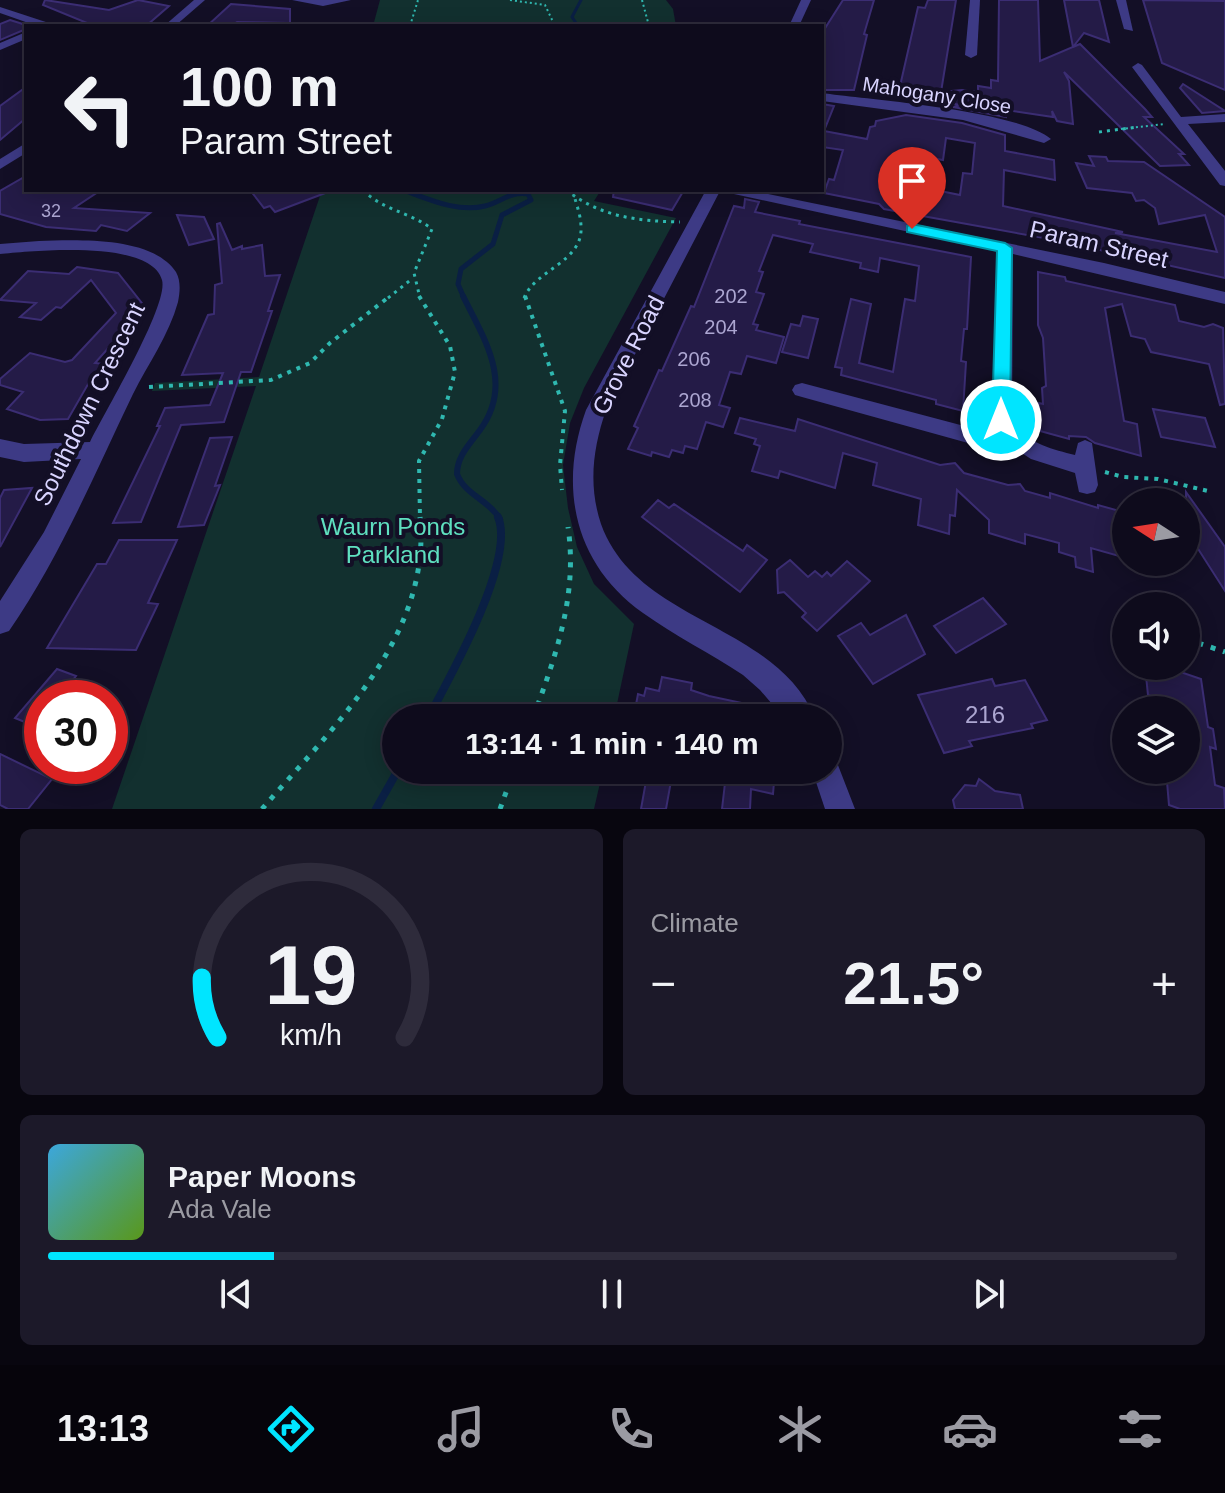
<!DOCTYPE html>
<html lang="en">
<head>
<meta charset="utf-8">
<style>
	body { margin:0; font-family:Arial,sans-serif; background:#1c1929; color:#f1f3f6; height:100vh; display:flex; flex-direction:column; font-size:30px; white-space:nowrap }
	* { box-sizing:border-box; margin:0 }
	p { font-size:26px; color:#9b9ba3 }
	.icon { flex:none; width:44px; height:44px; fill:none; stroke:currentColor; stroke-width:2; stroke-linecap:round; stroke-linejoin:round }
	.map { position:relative; height:809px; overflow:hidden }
	.side { display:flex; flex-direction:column; gap:20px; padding:20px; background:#08060f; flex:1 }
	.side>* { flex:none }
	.top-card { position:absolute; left:24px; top:24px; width:800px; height:168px; border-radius:0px; box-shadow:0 4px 20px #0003,0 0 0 2px #2e2b3b; background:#0e0b1c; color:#f1f3f6; overflow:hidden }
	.needle { width:52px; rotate:282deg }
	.tools { position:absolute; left:1112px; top:488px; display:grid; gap:16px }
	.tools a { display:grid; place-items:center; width:88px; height:88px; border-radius:50%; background:#0e0b1c; box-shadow:0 4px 20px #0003,0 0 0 2px #2e2b3b; font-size:40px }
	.speed { position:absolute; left:24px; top:680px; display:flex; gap:16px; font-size:40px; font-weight:700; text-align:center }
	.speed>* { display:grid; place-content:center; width:104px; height:104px; border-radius:50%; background:#0e0b1c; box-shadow:0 4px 20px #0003,0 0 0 2px #2e2b3b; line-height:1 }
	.speed .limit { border:12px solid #d22; background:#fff; color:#111 }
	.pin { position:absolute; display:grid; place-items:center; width:68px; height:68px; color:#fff; margin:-82px -34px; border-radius:50% 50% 50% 0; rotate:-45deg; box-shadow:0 0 8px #0007 }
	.pin .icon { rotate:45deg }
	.me { position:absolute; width:88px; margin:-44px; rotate:0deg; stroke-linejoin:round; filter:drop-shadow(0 0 6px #0008) }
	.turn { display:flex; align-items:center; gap:28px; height:168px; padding:0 24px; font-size:36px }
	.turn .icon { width:104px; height:104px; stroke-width:2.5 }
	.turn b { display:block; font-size:56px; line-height:68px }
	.big { font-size:60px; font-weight:700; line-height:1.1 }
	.side .tile { flex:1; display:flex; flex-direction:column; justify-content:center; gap:12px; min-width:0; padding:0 28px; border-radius:12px; background:#1c1929 }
	.side .dial { align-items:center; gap:0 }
	.dial svg { height:208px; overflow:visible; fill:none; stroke:#2e2b3b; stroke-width:7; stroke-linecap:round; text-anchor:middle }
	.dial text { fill:#f1f3f6; stroke:none }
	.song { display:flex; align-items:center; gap:24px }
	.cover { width:96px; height:96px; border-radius:12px; background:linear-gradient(135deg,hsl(200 70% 55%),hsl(90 70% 35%)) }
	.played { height:8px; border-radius:4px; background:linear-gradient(90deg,#00e5ff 20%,#2e2b3b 20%) }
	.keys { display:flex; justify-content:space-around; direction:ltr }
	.heat { display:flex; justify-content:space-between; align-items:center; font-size:44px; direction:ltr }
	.side .tiles { flex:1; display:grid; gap:20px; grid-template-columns:1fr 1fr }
	.tile:last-child { grid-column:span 2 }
	.trip { position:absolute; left:382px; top:704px; width:460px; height:80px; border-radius:40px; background:#0e0b1c; box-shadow:0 4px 20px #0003,0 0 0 2px #2e2b3b; font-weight:700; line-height:80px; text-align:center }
	.tab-bar { display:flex; height:128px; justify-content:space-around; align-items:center; background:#06040b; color:#9b9ba3 }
	.tab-bar .icon { width:56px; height:56px }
	.tab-bar .selected { color:#00e5ff }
	.tab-bar b { font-size:36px; color:#f1f3f6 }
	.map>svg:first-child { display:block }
</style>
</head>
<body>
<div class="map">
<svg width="1225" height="809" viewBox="0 0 1225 809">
	<rect width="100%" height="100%" fill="#130f26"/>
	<!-- green -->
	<g fill="#12302f">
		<path d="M 380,0 L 666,0 L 673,9 L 676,26 L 373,26 Z"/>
		<path d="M 322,190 L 601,190 L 594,201 L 676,218 L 584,388 L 570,423 L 563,465 L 568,508 L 577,547 L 594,584 L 634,624 L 614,718 L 396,718 L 396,770 L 603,770 L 594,809 L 112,809 L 256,386 L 152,391 L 155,383 L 259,377 Z"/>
	</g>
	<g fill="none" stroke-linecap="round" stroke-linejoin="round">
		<!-- stream-far3 -->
		<path stroke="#0a1f44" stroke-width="3" d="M 578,26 L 572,17 L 581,0"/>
		<!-- stream-far2 -->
		<path stroke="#0a1f44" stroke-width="5" d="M 403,190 C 428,199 458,213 485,206 C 501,202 510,191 528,194 L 531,200 L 502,215 L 493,244 L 461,269 L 458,284 L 464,298"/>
		<!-- stream-far1 -->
		<path stroke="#0a1f44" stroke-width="6" d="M 463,296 C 485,340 514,384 480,430 C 470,444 457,456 457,474 C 465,495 489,500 500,519"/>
		<!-- stream -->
		<g stroke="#0a1f44" stroke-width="8">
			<path d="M 428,718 C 450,677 516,560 498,517"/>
			<path d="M 376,809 L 398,770"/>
		</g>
	</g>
	<!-- building -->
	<g fill="#241b47" stroke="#3b2d73" stroke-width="2" fill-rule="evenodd">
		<path d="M 45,0 L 109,10 L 138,0 L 169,6 L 146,26 L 112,26 L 87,23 L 43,5 Z"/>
		<path d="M 843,0 L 874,0 L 864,34 L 867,35 L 854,90 L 822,90 L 822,33 Z"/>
		<path d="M 928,0 L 956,0 L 941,92 L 962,90 L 978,92 L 978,86 L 991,88 L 991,80 L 998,81 L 999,0 L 1038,0 L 1040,61 L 1073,47 L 1064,0 L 1099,0 L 1109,42 L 1084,33 L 1073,47 L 1080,44 L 1145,109 L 1152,117 L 1144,117 L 1184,154 L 1179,154 L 1189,165 L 1160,166 L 1064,72 L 1069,81 L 1073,124 L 1057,121 L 1052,111 L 1053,117 L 1006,110 L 1006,117 L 953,107 L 961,105 L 898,95 L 918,7 L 925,8 Z"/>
		<path d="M 1143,0 L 1225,1 L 1225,90 L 1162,63 Z"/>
		<path d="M 231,4 L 290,9 L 290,23 L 237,22 L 231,26 L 207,26 Z"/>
		<path d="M 10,20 L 26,25 L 26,29 L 0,40 L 0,24 Z"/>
		<path d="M 1183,84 L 1225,111 L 1202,113 L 1180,88 Z"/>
		<path d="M 26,87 L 26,118 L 0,140 L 0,106 Z"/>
		<path d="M 822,104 L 834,106 L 824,131 L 867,139 L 870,127 L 875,126 L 876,121 L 906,115 L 962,123 L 1005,135 L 1005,151 L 1054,160 L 1055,180 L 1004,170 L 1003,206 L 1123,232 L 1115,233 L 1217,252 L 1205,215 L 1159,224 L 1155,208 L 1144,200 L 1136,201 L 1132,193 L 1087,188 L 1076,163 L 1094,166 L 1089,156 L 1106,157 L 1108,161 L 1144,162 L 1225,217 L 1225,278 L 1055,240 L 884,209 L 879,204 L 824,193 L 829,179 L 834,180 L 843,150 L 822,147 ZM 946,138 L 975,143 L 972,174 L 963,173 L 960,195 L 901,183 L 907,154 L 943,160 Z"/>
		<path d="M 26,176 L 26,190 L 101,190 L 74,208 L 150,213 L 127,231 L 101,225 L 96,231 L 46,227 L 0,214 L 0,191 Z"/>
		<path d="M 250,190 L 328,190 L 328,192 L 275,212 L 270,206 L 264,208 Z"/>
		<path d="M 614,190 L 684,190 L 672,210 L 613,197 Z"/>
		<path d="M 745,199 L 759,202 L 755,212 L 800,221 L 799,224 L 971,257 L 967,329 L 964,329 L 961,361 L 966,362 L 963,411 L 936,404 L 936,400 L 841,375 L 842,368 L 835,367 L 851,299 L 871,304 L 859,363 L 893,372 L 905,299 L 915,301 L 919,266 L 880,258 L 878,272 L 860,268 L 861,263 L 810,252 L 813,244 L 773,235 L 759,271 L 763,272 L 756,292 L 764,294 L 753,324 L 758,325 L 756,330 L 784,337 L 776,363 L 747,356 L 741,374 L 730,372 L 719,405 L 730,408 L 723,427 L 706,422 L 697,449 L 685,446 L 683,453 L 672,450 L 669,457 L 652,452 L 651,456 L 628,449 L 638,428 L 634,426 L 659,370 L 662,371 L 691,306 L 694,307 L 734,206 L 744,208 Z"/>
		<path d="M 177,215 L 204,217 L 214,239 L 189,245 Z"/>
		<path d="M 220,223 L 232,250 L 242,246 L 242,249 L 262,245 L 265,276 L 280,275 L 268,311 L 272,311 L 251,372 L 241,372 L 224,422 L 181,425 L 141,522 L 113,523 L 160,426 L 157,426 L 165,408 L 210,405 L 223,373 L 182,375 L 208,315 L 214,314 L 215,285 L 222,283 L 217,224 Z"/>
		<path d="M 77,267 L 118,273 L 145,307 L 95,363 L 104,364 L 91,379 L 68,419 L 40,420 L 7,409 L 23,392 L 0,385 L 0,379 L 30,353 L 65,362 L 72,360 L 116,313 L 91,280 L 61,308 L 56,307 L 41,320 L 20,317 L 36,303 L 0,300 L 28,271 L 69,274 Z"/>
		<path d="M 1038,272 L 1065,277 L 1066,281 L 1175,305 L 1179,321 L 1204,327 L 1213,324 L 1223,328 L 1225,404 L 1220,405 L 1209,364 L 1151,352 L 1145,339 L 1131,336 L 1122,304 L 1105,308 L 1124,421 L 1137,424 L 1141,456 L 1095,443 L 1086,437 L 1069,436 L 1069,439 L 1040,431 L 1039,403 L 1043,404 L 1042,388 L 1046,386 L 1043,338 L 1038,325 Z"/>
		<path d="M 803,316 L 818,319 L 808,358 L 782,352 L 791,324 L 800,326 Z"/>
		<path d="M 1153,409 L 1205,418 L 1215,447 L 1161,437 Z"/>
		<path d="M 740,418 L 795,431 L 798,419 L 940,465 L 955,463 L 964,473 L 1008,485 L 1020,484 L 1025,491 L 1050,498 L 1050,493 L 1098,508 L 1098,505 L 1123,512 L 1126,515 L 1126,558 L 1091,548 L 1093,572 L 1076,567 L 1075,557 L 1059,552 L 1059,543 L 1025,534 L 1025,544 L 989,533 L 989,520 L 957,490 L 955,516 L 950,515 L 949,534 L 918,525 L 921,499 L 873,485 L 877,463 L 843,453 L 835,488 L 780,471 L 778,478 L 752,471 L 760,446 L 754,444 L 756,439 L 735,433 Z"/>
		<path d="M 232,437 L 215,486 L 220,485 L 204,525 L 178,527 L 210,438 Z"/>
		<path d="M 32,488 L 0,547 L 0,498 L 4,490 Z"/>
		<path d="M 1186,492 L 1225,547 L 1225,591 L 1186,530 Z"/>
		<path d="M 658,500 L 669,508 L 674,504 L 743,551 L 747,545 L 767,560 L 740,592 L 642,517 Z"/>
		<path d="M 119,540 L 177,540 L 148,603 L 158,604 L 136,650 L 47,648 L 97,564 L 106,564 Z"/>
		<path d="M 790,560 L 808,577 L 815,571 L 822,577 L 827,572 L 831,576 L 847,561 L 870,581 L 817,631 L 802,617 L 806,613 L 784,592 L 778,593 L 777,570 Z"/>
		<path d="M 983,598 L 1006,624 L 956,653 L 934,626 Z"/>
		<path d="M 906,615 L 925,654 L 873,684 L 838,636 L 861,623 L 870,635 Z"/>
		<path d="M 1145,666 L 1163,666 L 1201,679 L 1208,727 L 1213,729 L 1216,749 L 1210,747 L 1215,785 L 1224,788 L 1225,809 L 1180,809 L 1169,805 L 1166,770 L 1186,770 L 1186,710 L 1169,710 L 1168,702 L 1148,695 Z"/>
		<path d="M 57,669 L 76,676 L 59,698 L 42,698 L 42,729 L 15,718 Z"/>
		<path d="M 662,677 L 692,683 L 691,690 L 709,696 L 742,703 L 741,718 L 647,718 L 634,715 L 638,694 L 644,696 L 646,688 L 659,691 Z"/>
		<path d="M 992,679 L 995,686 L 1025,680 L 1047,720 L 1031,724 L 1033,728 L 969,741 L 972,746 L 944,753 L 918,695 Z"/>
		<path d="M 0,754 L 52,779 L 28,809 L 8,809 L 0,805 Z"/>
		<path d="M 648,770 L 673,770 L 666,809 L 641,809 Z"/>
		<path d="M 696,770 L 775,770 L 773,794 L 751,789 L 750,809 L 722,809 L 725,783 L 696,777 Z"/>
		<path d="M 979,779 L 995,791 L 1020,795 L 1023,809 L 955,809 L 953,800 L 965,785 L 976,786 Z"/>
	</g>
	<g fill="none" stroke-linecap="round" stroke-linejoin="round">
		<!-- path-far3 -->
		<g stroke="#2fb8b0" stroke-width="2" stroke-dasharray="2 3" stroke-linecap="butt">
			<path d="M 510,0 L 545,5 L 555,26"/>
			<path d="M 642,0 L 649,26"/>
			<path d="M 410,26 L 418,0"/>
			<path d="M 1121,129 L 1165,124"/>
		</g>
		<!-- path-far2 -->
		<g stroke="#2fb8b0" stroke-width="3" stroke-dasharray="3 5" stroke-linecap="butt">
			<path d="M 1099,132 L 1138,127"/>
			<path d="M 363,190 C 382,210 410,212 432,229 L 414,273 L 420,298"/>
			<path d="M 566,190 C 601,217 637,221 680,222"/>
			<path d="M 388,298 L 413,278"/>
			<path d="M 524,298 C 536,269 583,262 581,227 C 581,214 575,202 573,190"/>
		</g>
		<!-- path-far1 -->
		<g stroke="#2fb8b0" stroke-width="4" stroke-dasharray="4 6" stroke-linecap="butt">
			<path d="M 419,296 L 450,346 L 455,372 L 442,419 L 419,461 L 420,519"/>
			<path d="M 525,296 L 565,411 L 560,465 L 562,490"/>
			<path d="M 149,387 L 271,380 L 310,363 L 330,343 L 390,296"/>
			<path d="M 1105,472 L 1123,477 L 1158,479 L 1208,491"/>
		</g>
		<!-- path -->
		<g stroke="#2fb8b0" stroke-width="5" stroke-dasharray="5 8" stroke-linecap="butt">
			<path d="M 1186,639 L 1225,652"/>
			<path d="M 533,718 C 556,655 578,595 568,527"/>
			<path d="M 262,809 C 333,727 432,636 420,517"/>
			<path d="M 500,809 L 514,770"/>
		</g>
		<!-- minor -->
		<g fill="#3d3a85" fill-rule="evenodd">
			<path d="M 292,0 L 351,0 L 323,6 Z"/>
			<path d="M 801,0 L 811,0 L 799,26 L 789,26 Z"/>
			<path d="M 970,0 L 980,0 L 977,55 L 971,58 L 965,55 Z"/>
			<path d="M 1116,0 L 1126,0 L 1133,31 L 1124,29 Z"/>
			<path d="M 0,7 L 52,24 L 53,26 L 37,26 L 0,13 Z"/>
			<path d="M 26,32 L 26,39 L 0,50 L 0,43 Z"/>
			<path d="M 1138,63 L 1142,65 L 1181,117 L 1225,114 L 1225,122 L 1188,124 L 1225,171 L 1225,186 L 1220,185 L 1132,67 Z"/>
			<path d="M 822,93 C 871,100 1016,110 1051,139 L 1044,143 L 963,120 L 822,101 Z"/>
			<path d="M 706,190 L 748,190 L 1104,263 L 1225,292 L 1225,304 L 1013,254 L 1012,421 C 1026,443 1051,449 1075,455 L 1078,443 L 1085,440 L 1092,443 L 1098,485 L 1095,492 L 1087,494 L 1079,492 L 1075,473 L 1031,459 L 1002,440 L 968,443 L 802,397 L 795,395 L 792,390 L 795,385 L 802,383 L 968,427 L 993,424 L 997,251 L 720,191 L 606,410 C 593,448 588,485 601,524 C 637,624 775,622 815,718 L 784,718 L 760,690 L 743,675 C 710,653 675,636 643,613 C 574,564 558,487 586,410 Z"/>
			<path d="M 39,241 C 78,240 152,236 176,272 C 181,281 180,292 178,302 C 169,335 148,364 133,394 C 94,475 60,557 9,631 L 0,634 L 0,601 L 44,532 L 81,459 L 24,462 L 0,457 L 0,439 L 24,444 L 90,442 C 104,413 169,305 162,280 C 151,239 33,251 0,254 L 0,244 Z"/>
			<path d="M 828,756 L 836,760 L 855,809 L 825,809 L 812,770 L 828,770 Z"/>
		</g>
		<!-- tertiary -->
		<g fill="#3d3a85" fill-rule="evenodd">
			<path d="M 194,0 L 205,0 L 175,26 L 164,26 Z"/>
			<path d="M 26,143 L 26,153 L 0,169 L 0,159 Z"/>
		</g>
	</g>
	<!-- route -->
	<path fill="#00e5ff" stroke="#0095a6" stroke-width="2" d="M 912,224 L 1005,243 L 1012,248 L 1010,420 L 1008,425 L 995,425 L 992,420 L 997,251 L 907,232 L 907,226 Z"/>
	<g text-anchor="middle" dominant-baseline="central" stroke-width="8" stroke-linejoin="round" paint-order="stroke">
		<!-- far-number labels -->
		<g font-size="18" fill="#aca6d1">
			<text x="51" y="211">32</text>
		</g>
		<!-- far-street labels -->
		<g font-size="20" fill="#d9d4ff" stroke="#130f26">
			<text transform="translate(937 95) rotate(9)">Mahogany Close</text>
		</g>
		<!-- number labels -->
		<g font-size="20" fill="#aca6d1">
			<text x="731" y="296">202</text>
			<text x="721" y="327">204</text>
			<text x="694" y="359">206</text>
			<text x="695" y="400">208</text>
		</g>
		<!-- street labels -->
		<g font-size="24" fill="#d9d4ff" stroke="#130f26">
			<text transform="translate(1099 244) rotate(13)">Param Street</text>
			<text transform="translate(628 355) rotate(-63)">Grove Road</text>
			<text transform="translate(89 404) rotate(-64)">Southdown Crescent</text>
		</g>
		<!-- park labels -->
		<g font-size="24" fill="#5fe0c0" stroke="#130f26">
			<text x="393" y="526">Waurn Ponds<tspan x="393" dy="28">Parkland</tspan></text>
		</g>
		<!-- near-number labels -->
		<g font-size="24" fill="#aca6d1">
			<text x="985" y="714">216</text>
		</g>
	</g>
</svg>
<div class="tools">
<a><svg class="needle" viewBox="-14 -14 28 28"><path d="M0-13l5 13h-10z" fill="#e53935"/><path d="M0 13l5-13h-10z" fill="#9b9ba3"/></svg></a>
<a><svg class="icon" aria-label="sound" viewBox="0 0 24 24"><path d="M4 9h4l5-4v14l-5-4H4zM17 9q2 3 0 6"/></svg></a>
<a><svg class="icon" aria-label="layers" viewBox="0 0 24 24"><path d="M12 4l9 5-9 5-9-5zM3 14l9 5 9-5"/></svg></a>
</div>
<div class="speed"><div class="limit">30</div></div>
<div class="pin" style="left:912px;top:229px;background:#d93025"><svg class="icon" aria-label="arrive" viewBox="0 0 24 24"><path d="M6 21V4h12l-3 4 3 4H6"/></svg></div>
<svg class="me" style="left:1001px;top:420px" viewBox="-20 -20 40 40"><circle r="17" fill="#00e5ff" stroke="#fff" stroke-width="3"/><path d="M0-11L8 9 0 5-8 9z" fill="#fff"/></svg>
<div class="trip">13:14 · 1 min · 140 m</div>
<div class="top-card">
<div class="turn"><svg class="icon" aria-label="left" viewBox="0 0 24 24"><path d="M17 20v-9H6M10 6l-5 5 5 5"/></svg><div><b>100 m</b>Param Street</div></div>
</div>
</div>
<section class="side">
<div class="tiles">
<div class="tile dial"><svg viewBox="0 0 100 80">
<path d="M14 69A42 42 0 1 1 86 69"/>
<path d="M14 69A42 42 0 0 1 8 46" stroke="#00e5ff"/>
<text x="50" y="56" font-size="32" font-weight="700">19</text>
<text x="50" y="72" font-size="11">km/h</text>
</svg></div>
<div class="tile"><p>Climate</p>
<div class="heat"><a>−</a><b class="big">21.5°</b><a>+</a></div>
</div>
<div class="tile">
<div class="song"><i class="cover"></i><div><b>Paper Moons</b><p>Ada Vale</p></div></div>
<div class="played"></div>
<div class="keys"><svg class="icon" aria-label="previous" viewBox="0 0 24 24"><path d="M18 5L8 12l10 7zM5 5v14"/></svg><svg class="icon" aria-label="pause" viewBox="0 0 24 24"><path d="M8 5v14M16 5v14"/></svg><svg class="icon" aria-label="next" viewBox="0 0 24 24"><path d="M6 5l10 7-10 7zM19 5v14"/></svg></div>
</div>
</div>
</section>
<nav class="tab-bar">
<b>13:13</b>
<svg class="icon selected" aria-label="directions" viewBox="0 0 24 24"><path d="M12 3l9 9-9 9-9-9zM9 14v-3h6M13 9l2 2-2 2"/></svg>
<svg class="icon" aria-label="music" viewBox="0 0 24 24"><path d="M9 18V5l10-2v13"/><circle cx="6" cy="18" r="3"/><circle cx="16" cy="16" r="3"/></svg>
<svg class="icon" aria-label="phone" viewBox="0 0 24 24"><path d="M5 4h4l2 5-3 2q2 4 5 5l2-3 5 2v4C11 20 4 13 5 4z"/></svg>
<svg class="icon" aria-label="climate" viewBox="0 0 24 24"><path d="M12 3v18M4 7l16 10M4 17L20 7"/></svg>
<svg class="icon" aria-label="car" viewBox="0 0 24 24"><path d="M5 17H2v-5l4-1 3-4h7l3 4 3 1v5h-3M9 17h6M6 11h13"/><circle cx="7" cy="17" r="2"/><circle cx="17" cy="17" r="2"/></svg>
<svg class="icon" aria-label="filters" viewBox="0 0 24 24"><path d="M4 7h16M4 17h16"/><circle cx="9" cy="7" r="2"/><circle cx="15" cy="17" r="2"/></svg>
</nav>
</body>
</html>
